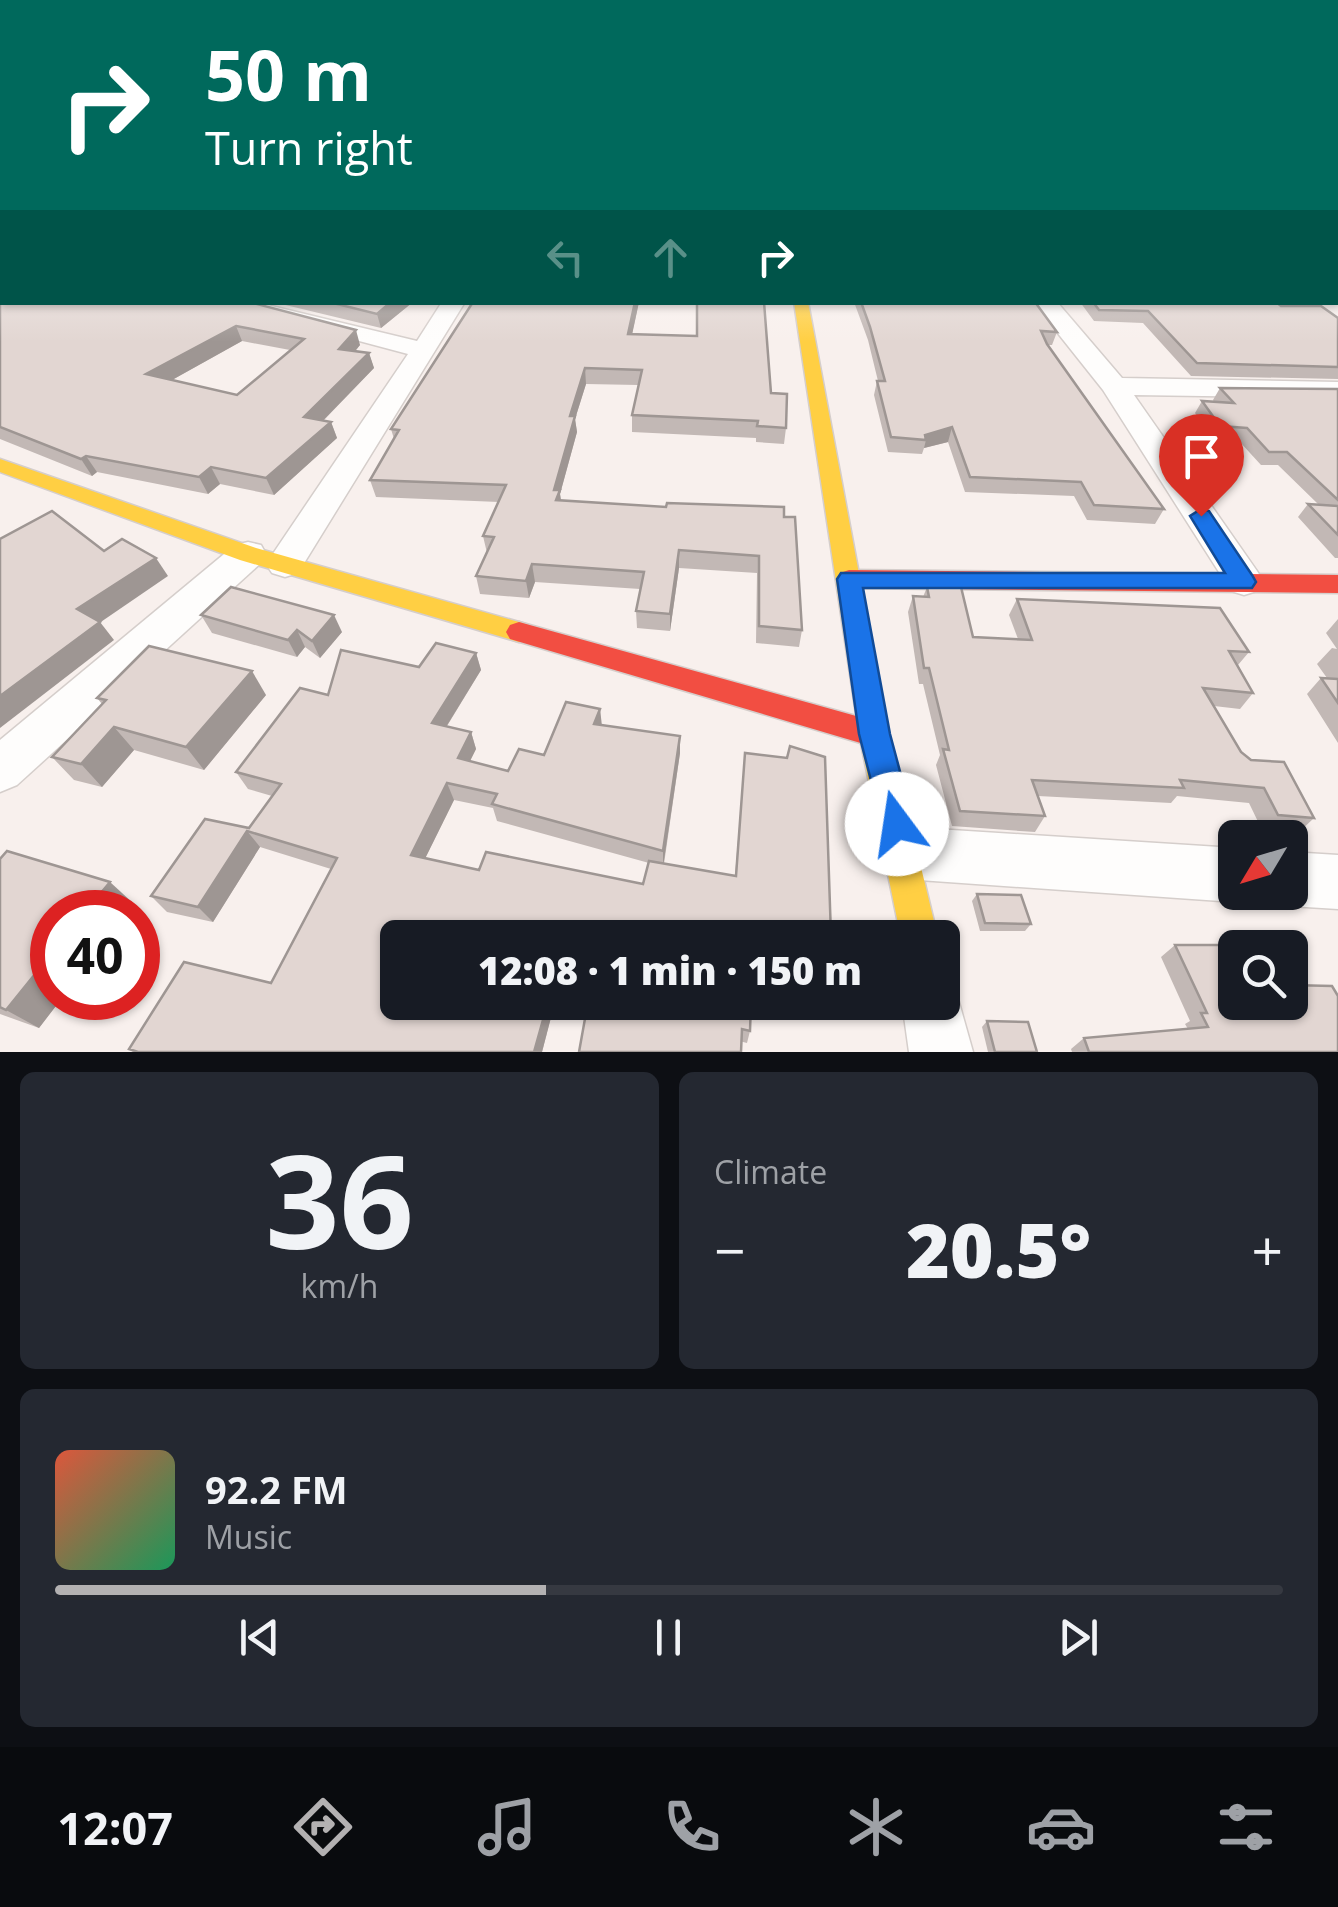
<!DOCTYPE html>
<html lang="en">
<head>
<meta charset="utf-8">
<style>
	body { margin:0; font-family:"Open Sans",sans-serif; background:#242831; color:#f1f3f6; height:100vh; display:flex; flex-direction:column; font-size:38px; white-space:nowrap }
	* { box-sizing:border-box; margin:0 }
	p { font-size:32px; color:#9ea1a6 }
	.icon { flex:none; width:55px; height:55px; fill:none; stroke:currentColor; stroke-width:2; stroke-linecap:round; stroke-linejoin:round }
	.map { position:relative; height:1052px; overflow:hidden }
	.drawer { display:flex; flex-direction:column; gap:20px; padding:20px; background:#0d0f14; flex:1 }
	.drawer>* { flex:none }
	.guide { position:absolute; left:0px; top:0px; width:1340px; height:305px; box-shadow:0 2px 8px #0004; background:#00695c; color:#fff; overflow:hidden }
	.needle { width:65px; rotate:232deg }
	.controls { position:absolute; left:1218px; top:820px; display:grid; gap:20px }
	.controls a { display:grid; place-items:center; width:90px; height:90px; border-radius:15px; background:#171b24; box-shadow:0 2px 8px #0004; font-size:50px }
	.speed { position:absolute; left:30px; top:890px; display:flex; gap:20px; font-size:50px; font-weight:700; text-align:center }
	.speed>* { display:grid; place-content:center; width:130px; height:130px; border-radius:50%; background:#171b24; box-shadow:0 2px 8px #0004; line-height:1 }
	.speed .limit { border:15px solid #d22; background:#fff; color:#111 }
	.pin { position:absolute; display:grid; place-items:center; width:85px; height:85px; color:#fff; margin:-102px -42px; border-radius:50% 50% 50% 0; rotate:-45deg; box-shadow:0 0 10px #0007 }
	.pin .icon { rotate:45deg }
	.me { position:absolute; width:110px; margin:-55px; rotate:346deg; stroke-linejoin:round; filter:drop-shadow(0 0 8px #0008) }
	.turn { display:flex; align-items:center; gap:35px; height:210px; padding:0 40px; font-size:45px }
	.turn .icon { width:130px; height:130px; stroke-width:2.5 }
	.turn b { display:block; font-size:70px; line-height:85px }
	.lanes { display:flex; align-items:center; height:95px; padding:0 40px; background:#0003; justify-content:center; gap:50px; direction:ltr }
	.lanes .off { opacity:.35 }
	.big { font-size:75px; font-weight:800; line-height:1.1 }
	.drawer .tile { flex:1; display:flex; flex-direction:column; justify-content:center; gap:15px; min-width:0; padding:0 35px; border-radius:15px; background:#242831 }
	.drawer .dial { align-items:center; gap:0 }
	.dial b { font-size:130px; line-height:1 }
	.song { display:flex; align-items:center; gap:30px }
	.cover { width:120px; height:120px; border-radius:15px; background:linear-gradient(135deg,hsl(10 70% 55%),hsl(150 70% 35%)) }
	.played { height:10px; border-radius:5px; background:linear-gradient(90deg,#b3b1b2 40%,#363941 40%) }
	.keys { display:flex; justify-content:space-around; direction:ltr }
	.heat { display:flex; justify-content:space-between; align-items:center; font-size:55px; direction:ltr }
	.drawer .tiles { flex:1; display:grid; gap:20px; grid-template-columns:1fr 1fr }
	.tile:last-child { grid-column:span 2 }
	.trip { position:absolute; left:380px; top:920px; width:580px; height:100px; border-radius:15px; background:#171b24; box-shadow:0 2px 8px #0004; font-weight:800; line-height:100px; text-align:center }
	.menu { display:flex; height:160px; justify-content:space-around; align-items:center; background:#090b0e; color:#9ea1a6 }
	.menu .icon { width:70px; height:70px }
	.menu .on { color:#b3b1b2 }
	.menu b { font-size:45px; color:#f1f3f6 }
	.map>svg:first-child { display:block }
</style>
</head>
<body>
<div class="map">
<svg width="1338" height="1052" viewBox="0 0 1338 1052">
	<rect width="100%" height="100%" fill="#f8f0ed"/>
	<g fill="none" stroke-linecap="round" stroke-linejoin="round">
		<!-- street casing -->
		<g stroke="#d5cecb" stroke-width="3">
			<g id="street">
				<path d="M 213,302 L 255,302 L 417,341 L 442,302 L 465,302 L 298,573 L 285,577 L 272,573 L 266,564 L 408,354 Z"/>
				<path d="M 1033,302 L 1057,302 L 1122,378 L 1338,382 L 1338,398 L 1134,395 L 1257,571 L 1263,581 L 1257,591 L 1244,595 L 1231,591 L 1103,390 Z"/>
				<path d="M 248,542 L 261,545 L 266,554 L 261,563 L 17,785 L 0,792 L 0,740 L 235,545 Z"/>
				<path d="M 905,827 L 1235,848 L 1235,892 L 1255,892 L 1235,902 L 905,879 L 886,871 L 879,853 L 886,835 Z"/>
				<path d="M 1290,852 L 1338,855 L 1338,909 L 1290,906 L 1271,898 L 1269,892 L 1290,892 Z"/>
				<path d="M 942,976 L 953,981 L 973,1052 L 909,1052 L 902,1002 L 942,1002 Z"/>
			</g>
		</g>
		<!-- slow casing -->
		<g stroke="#d5cecb" stroke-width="3">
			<g id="slow">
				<path d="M 794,302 L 808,302 L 889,734 L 938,938 L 901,938 L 859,734 Z"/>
				<path d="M 0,459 L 256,548 L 519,622 L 528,625 L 532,632 L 528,639 L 519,642 L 240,560 L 0,472 Z"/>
			</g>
		</g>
		<!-- jam casing -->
		<g stroke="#d5cecb" stroke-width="3">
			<g id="jam">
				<path d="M 849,570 L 1338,575 L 1338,593 L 849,588 L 840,585 L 837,579 L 840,573 Z"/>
				<path d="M 519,622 L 874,721 L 885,725 L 889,734 L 885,743 L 874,747 L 510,639 L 506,632 L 510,625 Z"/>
			</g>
		</g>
		<!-- street -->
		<use href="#street" fill="#fefdfc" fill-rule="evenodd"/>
		<!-- slow -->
		<use href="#slow" fill="#ffcf43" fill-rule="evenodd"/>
		<!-- jam -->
		<use href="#jam" fill="#f24e42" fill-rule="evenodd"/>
	</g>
	<!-- wall -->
	<g fill="#c2b8b5" fill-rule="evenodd">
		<path d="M 0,249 L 2,302 L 249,302 L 360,345 L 355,351 L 369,353 L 374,368 L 323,421 L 331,422 L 337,438 L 274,495 L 220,484 L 208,494 L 97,472 L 92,476 L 0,439 ZM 242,341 L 290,350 L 237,395 L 172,380 Z"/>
		<path d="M 273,302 L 413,302 L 381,328 Z"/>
		<path d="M 473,302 L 639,302 L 632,334 L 771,393 L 786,428 L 784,444 L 756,442 L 756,438 L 632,432 L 632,415 L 638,385 L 586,384 L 575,419 L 577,432 L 560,494 L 561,500 L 784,517 L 802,630 L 799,647 L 756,643 L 757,573 L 679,568 L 670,631 L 637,628 L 636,611 L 640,589 L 535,582 L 529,598 L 480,594 L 476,576 L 487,553 L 483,536 L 499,502 L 376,497 L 370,480 L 394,439 L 391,429 Z"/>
		<path d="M 854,302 L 1035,302 L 1057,332 L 1052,345 L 1047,345 L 1164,509 L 1155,524 L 1087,520 L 1074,496 L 965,492 L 948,442 L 924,448 L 922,454 L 888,452 L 874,395 L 877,381 L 878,381 L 868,340 Z"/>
		<path d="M 1080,302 L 1276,302 L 1281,306 L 1338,318 L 1338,379 L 1191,376 L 1143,323 L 1094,321 Z"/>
		<path d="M 1220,388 L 1338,389 L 1338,558 L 1335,558 L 1298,517 L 1308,504 L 1318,504 L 1278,465 L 1261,465 L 1239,441 L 1212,439 L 1195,413 L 1202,401 L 1214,402 L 1213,400 Z"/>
		<path d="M 927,587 L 973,637 L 1018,639 L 1009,615 L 1017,599 L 1249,652 L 1238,665 L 1253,693 L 1240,709 L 1214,706 L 1241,752 L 1314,818 L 1297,834 L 1262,830 L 1249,803 L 1177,796 L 1171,803 L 1038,796 L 1045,816 L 1035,832 L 952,826 L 936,765 L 940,755 L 923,684 L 919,684 L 908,612 L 913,596 L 923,597 Z"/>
		<path d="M 201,615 L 342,632 L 320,658 L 305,647 L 297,657 L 212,633 Z"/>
		<path d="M 1338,619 L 1338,743 L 1307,694 L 1321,678 L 1327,678 L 1317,664 L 1332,648 L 1337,649 L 1326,633 Z"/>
		<path d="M 476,653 L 481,670 L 447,726 L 471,732 L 476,749 L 470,761 L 508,771 L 544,755 L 600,709 L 601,725 L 680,736 L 680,753 L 664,864 L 735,876 L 745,753 L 830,938 L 398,938 L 398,1002 L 555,1002 L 542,1052 L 133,1052 L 129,1049 L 271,983 L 331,869 L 260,847 L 213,922 L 167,912 L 151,896 L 249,828 L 272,796 L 248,789 L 236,772 L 328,695 L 419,667 ZM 454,800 L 493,808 L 497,821 L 649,863 L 643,884 L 479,870 L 425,858 Z"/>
		<path d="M 266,695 L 204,770 L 134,750 L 102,787 L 74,780 L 52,757 L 102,704 L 97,698 Z"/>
		<path d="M 0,859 L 134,904 L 39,1028 L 0,1014 Z"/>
		<path d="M 977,894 L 1031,924 L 1025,931 L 980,931 L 972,901 Z"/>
		<path d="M 1175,945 L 1235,1002 L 1338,1052 L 1072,1052 L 1071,1049 L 1084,1038 L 1188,1029 L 1185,1024 L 1190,1021 L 1161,957 Z"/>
		<path d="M 588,1002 L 750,1031 L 747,1043 Z"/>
		<path d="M 987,1021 L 1037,1052 L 988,1052 L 982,1027 Z"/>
	</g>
	<!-- shaded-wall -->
	<g fill="#9e9693">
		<path d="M 391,302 L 413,302 L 381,328 L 377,314 Z"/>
		<path d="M 635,302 L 639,302 L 629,349 L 628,334 Z"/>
		<path d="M 236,326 L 242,341 L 154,390 L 146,374 Z"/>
		<path d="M 356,330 L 360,345 L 344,365 L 339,349 Z"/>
		<path d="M 369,353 L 374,368 L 310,434 L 304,417 Z"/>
		<path d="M 585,368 L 586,384 L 575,419 L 577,432 L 560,494 L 562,508 L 558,517 L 554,490 L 570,416 Z"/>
		<path d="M 331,422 L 337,438 L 274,495 L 266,478 Z"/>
		<path d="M 952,427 L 948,442 L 924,448 L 926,440 L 925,435 Z"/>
		<path d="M 86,456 L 97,472 L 92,476 L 81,459 Z"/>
		<path d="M 211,467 L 220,484 L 208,494 L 199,477 Z"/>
		<path d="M 679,550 L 679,568 L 670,631 L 670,614 Z"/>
		<path d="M 156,558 L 168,576 L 92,628 L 77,609 Z"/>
		<path d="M 532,564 L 535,582 L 529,598 L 526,581 Z"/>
		<path d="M 334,615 L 342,632 L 320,658 L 312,641 Z"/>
		<path d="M 100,622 L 114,640 L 0,728 L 0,696 Z"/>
		<path d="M 297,630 L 305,647 L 297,657 L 288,640 Z"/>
		<path d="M 476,653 L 481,670 L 438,740 L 432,723 Z"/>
		<path d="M 252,671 L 266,695 L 204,770 L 186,747 Z"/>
		<path d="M 600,709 L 602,726 L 594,724 Z"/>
		<path d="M 114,727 L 134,750 L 102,787 L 81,764 Z"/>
		<path d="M 471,732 L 476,749 L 463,775 L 458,758 Z"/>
		<path d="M 680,736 L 680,753 L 663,867 L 663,851 Z"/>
		<path d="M 447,783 L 454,800 L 419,871 L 411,855 Z"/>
		<path d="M 247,831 L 260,847 L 213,922 L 198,907 Z"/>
		<path d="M 110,882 L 134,904 L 128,912 L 85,912 Z"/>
		<path d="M 52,953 L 52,998 L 62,998 L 39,1028 L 6,1010 Z"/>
		<path d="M 548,1002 L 555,1002 L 542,1052 L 534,1052 Z"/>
	</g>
	<!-- building -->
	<g fill="#e2d6d2" stroke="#9e9693" stroke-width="2.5" fill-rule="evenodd">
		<path d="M 0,197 L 2,198 L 2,248 L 0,249 Z"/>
		<path d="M 0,254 L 2,255 L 2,302 L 249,302 L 356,330 L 339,349 L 369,353 L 304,417 L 331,422 L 266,478 L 211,467 L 199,477 L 86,456 L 81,459 L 0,427 ZM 236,326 L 304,339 L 237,395 L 146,374 Z"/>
		<path d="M 329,302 L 391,302 L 377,314 Z"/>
		<path d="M 473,302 L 635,302 L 628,334 L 697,336 L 697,302 L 764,302 L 771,393 L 787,394 L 786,428 L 757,426 L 758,421 L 632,415 L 642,370 L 585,368 L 570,416 L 575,416 L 554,490 L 560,490 L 556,500 L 666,507 L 667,503 L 784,507 L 784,517 L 795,517 L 802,630 L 759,626 L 759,556 L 679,550 L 670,614 L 636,611 L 644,572 L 532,564 L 526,581 L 476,576 L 494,537 L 483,536 L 506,485 L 370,480 L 399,430 L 391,429 Z"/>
		<path d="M 861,302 L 1035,302 L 1057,332 L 1041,331 L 1047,344 L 1164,509 L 1094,505 L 1081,482 L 970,477 L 952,427 L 925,435 L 926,440 L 891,437 L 877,381 L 885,381 L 870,327 Z"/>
		<path d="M 1093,302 L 1276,302 L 1281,306 L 1321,306 L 1338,318 L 1338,367 L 1197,363 L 1148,311 L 1099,310 Z"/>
		<path d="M 1220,388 L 1338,389 L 1338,500 L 1287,452 L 1269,452 L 1247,428 L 1220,426 L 1202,401 L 1234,403 Z"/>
		<path d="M 1308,504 L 1338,506 L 1338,535 Z"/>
		<path d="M 52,511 L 104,551 L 122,539 L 156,558 L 77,609 L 100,622 L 0,696 L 0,539 Z"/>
		<path d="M 231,587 L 334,615 L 312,641 L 297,630 L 288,640 L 201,615 Z"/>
		<path d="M 927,587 L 961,587 L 973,637 L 1032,640 L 1017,599 L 1220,608 L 1249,652 L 1229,651 L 1253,693 L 1203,688 L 1241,752 L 1251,760 L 1284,762 L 1314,818 L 1278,815 L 1264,788 L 1180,780 L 1184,788 L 1032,780 L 1045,816 L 960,811 L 943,749 L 949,750 L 929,668 L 924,668 L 913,596 L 929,597 Z"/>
		<path d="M 436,643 L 476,653 L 432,723 L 471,732 L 458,758 L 508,771 L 519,749 L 544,755 L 566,702 L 600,709 L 594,724 L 680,736 L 663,851 L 492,804 L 497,794 L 447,783 L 411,855 L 479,870 L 486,852 L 643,884 L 649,861 L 736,876 L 745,753 L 787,758 L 790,746 L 825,757 L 831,936 L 756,925 L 755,938 L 398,938 L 398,1002 L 548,1002 L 534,1052 L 138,1052 L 129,1049 L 184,962 L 271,983 L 337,858 L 247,831 L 198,907 L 151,896 L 205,819 L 249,828 L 281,784 L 236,772 L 300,688 L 328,695 L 341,650 L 419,667 Z"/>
		<path d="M 149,646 L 252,671 L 186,747 L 114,727 L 81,764 L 52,757 L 106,700 L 97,698 Z"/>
		<path d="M 1321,678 L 1338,679 L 1338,703 Z"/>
		<path d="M 7,851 L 110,882 L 85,912 L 52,912 L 52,953 L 6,1010 L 0,1007 L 0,859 Z"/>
		<path d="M 977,894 L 1021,895 L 1031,924 L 985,923 Z"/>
		<path d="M 1175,945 L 1219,945 L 1235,976 L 1235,1002 L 1290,1002 L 1290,985 L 1332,986 L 1338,996 L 1338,1052 L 1089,1052 L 1084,1038 L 1208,1027 L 1201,1013 L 1207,1013 Z"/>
		<path d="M 588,1002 L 751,1002 L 750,1031 L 742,1029 L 741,1052 L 579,1052 Z"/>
		<path d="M 987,1021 L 1028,1022 L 1037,1052 L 995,1052 Z"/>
	</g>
	<!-- sky -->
	<linearGradient id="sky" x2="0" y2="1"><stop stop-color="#8bc5ed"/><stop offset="0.57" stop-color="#fcf8f7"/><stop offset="1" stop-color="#fcf8f7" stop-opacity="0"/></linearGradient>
	<rect width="1338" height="342" fill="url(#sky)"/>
	<!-- route -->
	<path fill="#1a73e8" stroke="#114b97" stroke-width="2.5" d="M 1201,509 L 1209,511 L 1252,575 L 1256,582 L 1252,588 L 863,588 L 890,734 L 914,824 L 909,835 L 897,839 L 885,835 L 859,734 L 837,579 L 841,573 L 1225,573 L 1190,516 Z"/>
</svg>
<div class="controls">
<a><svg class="needle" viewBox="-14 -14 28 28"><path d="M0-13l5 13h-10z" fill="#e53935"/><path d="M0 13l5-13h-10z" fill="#9ea1a6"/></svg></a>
<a><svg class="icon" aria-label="search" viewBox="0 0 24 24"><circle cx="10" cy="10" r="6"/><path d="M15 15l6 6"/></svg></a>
</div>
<div class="speed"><div class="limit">40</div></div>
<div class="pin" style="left:1201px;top:516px;background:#d93025"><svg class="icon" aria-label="arrive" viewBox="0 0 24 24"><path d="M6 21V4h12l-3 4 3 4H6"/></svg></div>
<svg class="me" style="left:897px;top:824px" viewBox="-20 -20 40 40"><circle r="19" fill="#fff"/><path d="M0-13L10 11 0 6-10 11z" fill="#1a73e8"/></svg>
<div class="trip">12:08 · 1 min · 150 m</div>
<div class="guide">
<div class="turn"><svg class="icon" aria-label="right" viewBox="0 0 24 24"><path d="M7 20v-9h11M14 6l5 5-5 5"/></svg><div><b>50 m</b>Turn right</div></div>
<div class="lanes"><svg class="icon off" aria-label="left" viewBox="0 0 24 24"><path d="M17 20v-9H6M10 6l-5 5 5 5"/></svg><svg class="icon off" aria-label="ahead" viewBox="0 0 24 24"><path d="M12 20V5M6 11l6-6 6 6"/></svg><svg class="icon" aria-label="right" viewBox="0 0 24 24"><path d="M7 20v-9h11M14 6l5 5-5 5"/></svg></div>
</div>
</div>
<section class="drawer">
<div class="tiles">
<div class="tile dial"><b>36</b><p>km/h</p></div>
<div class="tile"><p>Climate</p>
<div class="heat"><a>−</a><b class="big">20.5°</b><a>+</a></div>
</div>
<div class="tile">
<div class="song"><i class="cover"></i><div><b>92.2 FM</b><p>Music</p></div></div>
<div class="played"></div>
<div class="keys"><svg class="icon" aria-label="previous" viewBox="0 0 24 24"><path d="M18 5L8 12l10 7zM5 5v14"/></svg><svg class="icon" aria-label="pause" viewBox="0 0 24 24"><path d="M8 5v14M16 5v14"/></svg><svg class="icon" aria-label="next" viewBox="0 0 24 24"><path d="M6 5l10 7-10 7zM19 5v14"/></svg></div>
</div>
</div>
</section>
<nav class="menu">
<b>12:07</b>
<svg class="icon on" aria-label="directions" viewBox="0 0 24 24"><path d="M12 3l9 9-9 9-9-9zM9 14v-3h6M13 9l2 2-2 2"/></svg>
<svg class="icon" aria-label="music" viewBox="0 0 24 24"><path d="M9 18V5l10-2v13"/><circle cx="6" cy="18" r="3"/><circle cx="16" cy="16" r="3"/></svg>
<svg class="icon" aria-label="phone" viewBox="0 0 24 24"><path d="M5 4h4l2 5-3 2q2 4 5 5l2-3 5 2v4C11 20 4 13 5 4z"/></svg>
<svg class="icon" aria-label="climate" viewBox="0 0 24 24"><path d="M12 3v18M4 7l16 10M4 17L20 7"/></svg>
<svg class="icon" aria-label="car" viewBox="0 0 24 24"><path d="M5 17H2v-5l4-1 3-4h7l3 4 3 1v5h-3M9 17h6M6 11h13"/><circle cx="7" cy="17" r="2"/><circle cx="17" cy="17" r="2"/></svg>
<svg class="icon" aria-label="filters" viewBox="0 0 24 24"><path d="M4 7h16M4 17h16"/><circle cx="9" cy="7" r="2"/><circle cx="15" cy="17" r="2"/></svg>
</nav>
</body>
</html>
